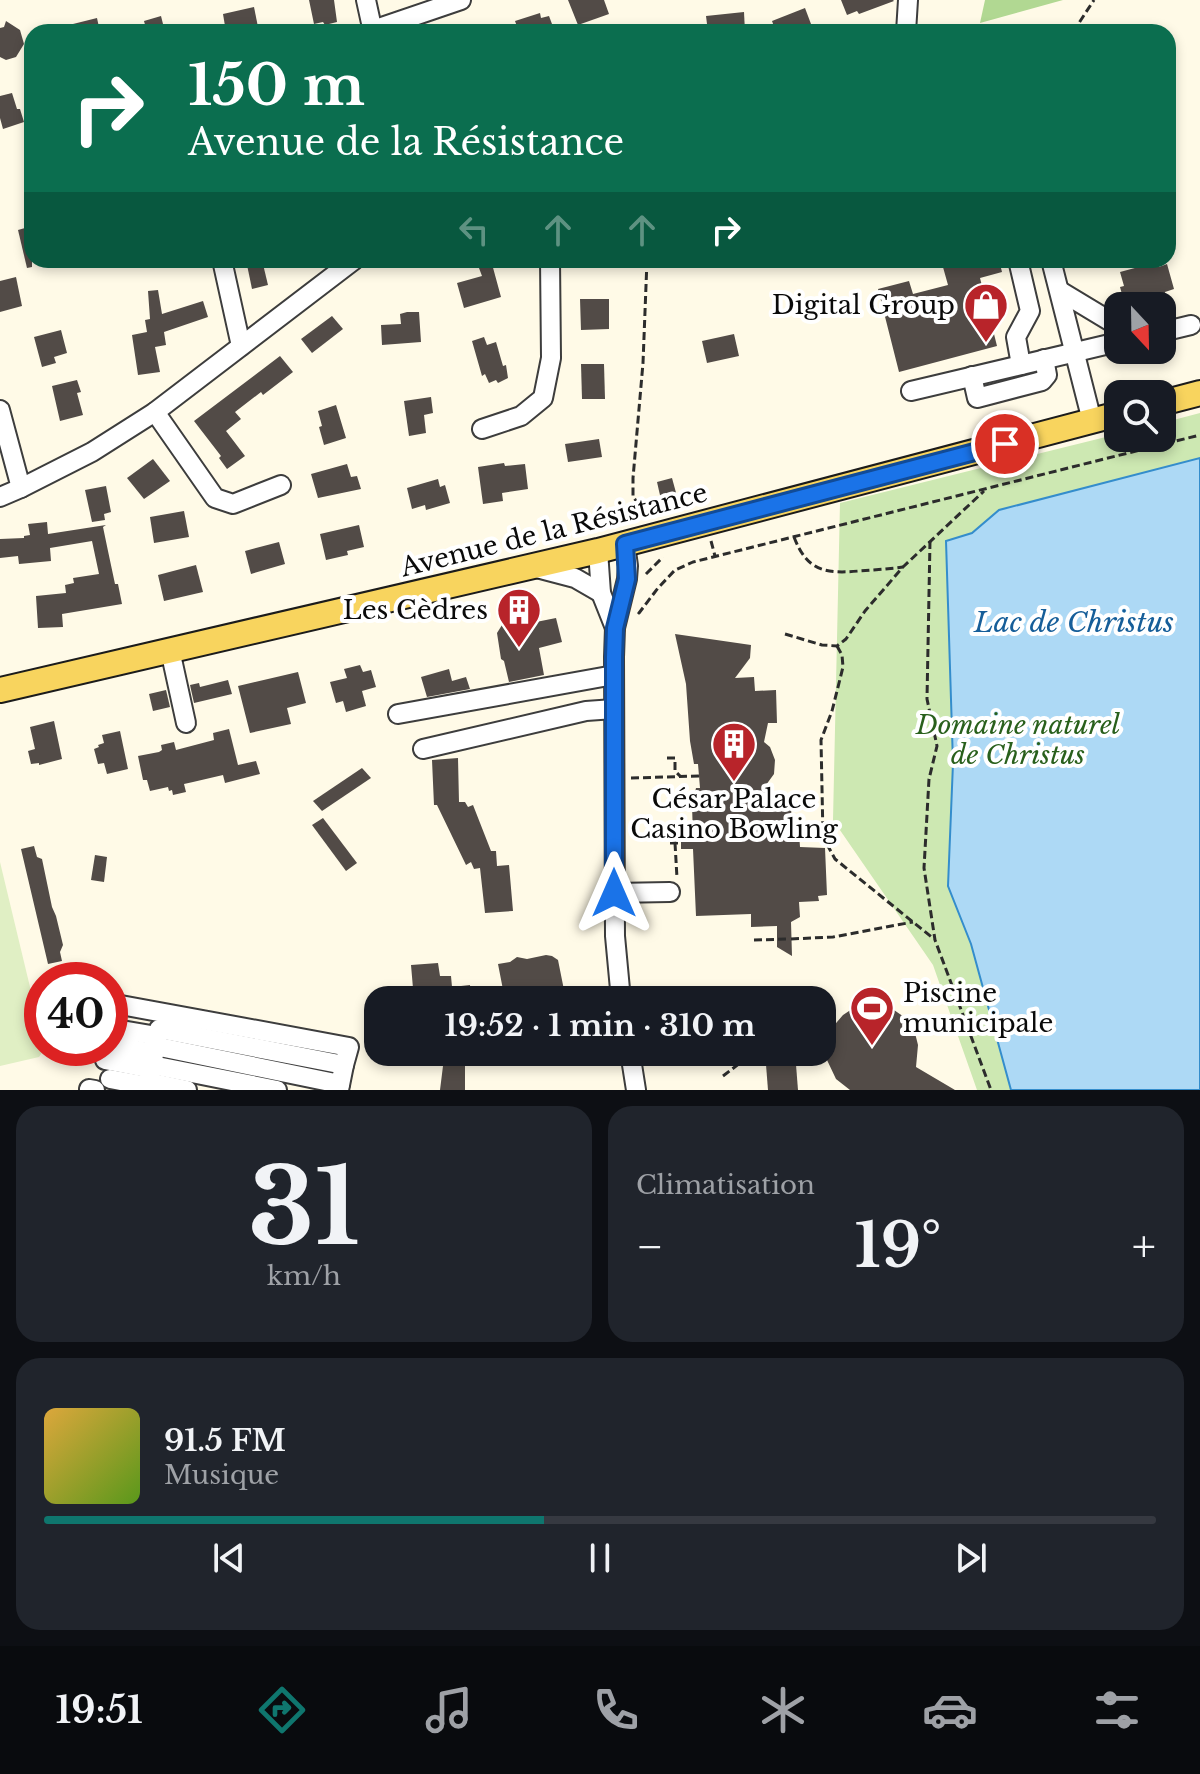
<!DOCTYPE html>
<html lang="fr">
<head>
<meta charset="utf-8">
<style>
	body { margin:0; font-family:"Libre Baskerville",serif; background:#20242c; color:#f1f3f6; height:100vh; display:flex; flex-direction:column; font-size:30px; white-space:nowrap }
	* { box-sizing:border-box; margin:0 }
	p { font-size:26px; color:#9ea1a6 }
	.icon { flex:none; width:44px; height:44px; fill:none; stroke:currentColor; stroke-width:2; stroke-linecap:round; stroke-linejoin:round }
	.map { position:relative; height:1090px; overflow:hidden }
	.side { display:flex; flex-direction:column; gap:16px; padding:16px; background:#0d0f14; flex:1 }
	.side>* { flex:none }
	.top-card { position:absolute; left:24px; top:24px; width:1152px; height:244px; border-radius:24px; box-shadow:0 4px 12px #0003; background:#0b6e4f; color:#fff; overflow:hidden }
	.needle { width:52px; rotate:158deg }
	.controls { position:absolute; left:1104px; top:292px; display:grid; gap:16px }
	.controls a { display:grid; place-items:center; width:72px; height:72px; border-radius:16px; background:#171b24; box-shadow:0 4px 12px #0003; font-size:40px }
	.speed { position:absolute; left:24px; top:962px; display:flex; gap:16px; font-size:40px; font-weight:700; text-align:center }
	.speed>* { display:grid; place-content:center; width:104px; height:104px; border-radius:50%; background:#171b24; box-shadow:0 4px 12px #0003; line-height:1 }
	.speed .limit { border:12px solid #d22; background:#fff; color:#111 }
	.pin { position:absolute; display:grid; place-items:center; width:68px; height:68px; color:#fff; margin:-34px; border:4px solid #fff; border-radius:50%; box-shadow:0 2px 8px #0007 }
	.me { position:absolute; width:88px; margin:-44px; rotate:0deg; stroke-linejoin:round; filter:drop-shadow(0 0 6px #0008) }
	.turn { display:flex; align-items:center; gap:28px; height:168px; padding:0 32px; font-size:36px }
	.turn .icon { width:104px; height:104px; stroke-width:2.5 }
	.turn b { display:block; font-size:56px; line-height:68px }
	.lanes { display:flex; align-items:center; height:76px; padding:0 32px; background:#0003; justify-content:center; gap:40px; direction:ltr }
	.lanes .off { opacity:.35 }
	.big { font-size:60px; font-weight:800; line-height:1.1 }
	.side .card { flex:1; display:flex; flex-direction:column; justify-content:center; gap:12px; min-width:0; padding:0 28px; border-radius:24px; background:#20242c }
	.side .dial { align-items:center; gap:0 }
	.dial b { font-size:104px; line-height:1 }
	.song { display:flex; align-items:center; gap:24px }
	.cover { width:96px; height:96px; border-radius:12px; background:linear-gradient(135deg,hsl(40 70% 55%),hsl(90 70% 35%)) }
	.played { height:8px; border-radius:4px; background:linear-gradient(90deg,#0f766e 45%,#363941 45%) }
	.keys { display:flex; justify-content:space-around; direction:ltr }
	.heat { display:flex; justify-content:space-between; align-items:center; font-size:44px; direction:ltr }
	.side .tiles { flex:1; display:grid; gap:16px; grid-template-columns:1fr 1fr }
	.card:last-child { grid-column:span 2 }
	.trip { position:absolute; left:364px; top:986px; width:472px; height:80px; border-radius:24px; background:#171b24; box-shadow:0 4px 12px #0003; font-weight:800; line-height:80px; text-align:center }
	.menu { display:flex; height:128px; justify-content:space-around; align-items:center; background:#090b0e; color:#9ea1a6 }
	.menu .icon { width:56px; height:56px }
	.menu .current { color:#0f766e }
	.menu b { font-size:36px; color:#f1f3f6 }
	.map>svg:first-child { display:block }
</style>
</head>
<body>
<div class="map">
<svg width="1200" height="1090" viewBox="0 0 1200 1090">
	<rect width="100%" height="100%" fill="#fffae7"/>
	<!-- green -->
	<path fill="#cde8b2" d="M 1200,413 L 1200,1090 L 977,1090 L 933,965 L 833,820 L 840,503 L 1118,434 L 1118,438 L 1162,438 L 1162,423 Z"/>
	<!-- forest -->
	<path fill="#b1d892" d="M 985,0 L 1063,0 L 980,23 Z"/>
	<!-- pitch -->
	<path fill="#e0efc4" d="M 0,862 L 42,1037 L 42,1048 L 45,1048 L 39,1057 L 0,1066 Z"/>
	<!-- water -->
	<path fill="#add9f5" stroke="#348dcc" stroke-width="2" d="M 1200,458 L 1200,1090 L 1011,1090 L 971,944 L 948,886 L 953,763 L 946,541 L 972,533 L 999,510 Z"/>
	<!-- building -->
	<g fill="#524b47">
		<path d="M 309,0 L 334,0 L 337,22 L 325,25 L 323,22 L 314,24 Z"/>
		<path d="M 568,0 L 604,0 L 609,14 L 578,25 Z"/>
		<path d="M 841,0 L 893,0 L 894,1 L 859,14 L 857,11 L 847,15 Z"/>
		<path d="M 254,7 L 258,27 L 226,32 L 223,14 Z"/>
		<path d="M 805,8 L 814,32 L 776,32 L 772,21 Z"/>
		<path d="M 744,12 L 745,32 L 708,32 L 706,16 Z"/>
		<path d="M 540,13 L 541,18 L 549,16 L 555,32 L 519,32 L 515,21 Z"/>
		<path d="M 161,16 L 165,32 L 147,32 L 144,21 Z"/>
		<path d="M 97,18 L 100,32 L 61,32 L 61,27 Z"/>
		<path d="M 6,21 L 20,30 L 24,44 L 16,57 L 6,60 L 0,57 L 0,28 L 4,27 Z"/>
		<path d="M 12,93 L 17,109 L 20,109 L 24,122 L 3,129 L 0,118 L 0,96 Z"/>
		<path d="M 32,226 L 32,267 L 27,268 L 18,230 Z"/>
		<path d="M 246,260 L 262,260 L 268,285 L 252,289 Z"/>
		<path d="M 941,260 L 999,260 L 1002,272 L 980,278 L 997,346 L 899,372 L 878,289 L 909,281 L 913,294 L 948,285 Z"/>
		<path d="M 1157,262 L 1159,267 L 1167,264 L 1174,289 L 1165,292 L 1168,306 L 1128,306 L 1126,298 L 1123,298 L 1120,287 L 1124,286 L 1120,272 Z"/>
		<path d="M 492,264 L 501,297 L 464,308 L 457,283 L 482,276 L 479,268 Z"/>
		<path d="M 16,277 L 22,306 L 0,312 L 0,281 Z"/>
		<path d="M 158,290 L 162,314 L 203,301 L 208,317 L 164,332 L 166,345 L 155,347 L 160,372 L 138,375 L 132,335 L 147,332 L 145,320 L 150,319 L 148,291 Z"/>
		<path d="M 580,299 L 609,299 L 609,329 L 581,330 Z"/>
		<path d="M 407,312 L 419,312 L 421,342 L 382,345 L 381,325 L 401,324 L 400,314 Z"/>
		<path d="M 332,316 L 343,329 L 312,353 L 301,339 Z"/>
		<path d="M 61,330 L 67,353 L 54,357 L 56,363 L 42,367 L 34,337 Z"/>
		<path d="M 734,334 L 739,356 L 707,363 L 702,341 Z"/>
		<path d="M 484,337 L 487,345 L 496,342 L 503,366 L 506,365 L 508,378 L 498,383 L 496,380 L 489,383 L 485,374 L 482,376 L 472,341 Z"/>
		<path d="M 280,356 L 293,372 L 263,395 L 261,392 L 235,412 L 241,419 L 226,431 L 245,456 L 227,469 L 219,458 L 221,456 L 194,421 Z"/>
		<path d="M 581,364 L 604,364 L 605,399 L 582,399 Z"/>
		<path d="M 77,380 L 81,392 L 77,393 L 83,415 L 60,421 L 52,386 Z"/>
		<path d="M 431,397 L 433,413 L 424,415 L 426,433 L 409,436 L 404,401 Z"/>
		<path d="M 336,405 L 346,438 L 324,445 L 319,427 L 322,426 L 318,411 Z"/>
		<path d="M 599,439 L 602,457 L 568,462 L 565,444 Z"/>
		<path d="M 153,459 L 170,481 L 144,499 L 127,478 Z"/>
		<path d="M 504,463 L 505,466 L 525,464 L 528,489 L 502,493 L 503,501 L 483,504 L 478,467 Z"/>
		<path d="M 347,464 L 351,477 L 357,476 L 361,489 L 318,498 L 311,474 Z"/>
		<path d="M 672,478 L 678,500 L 662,504 L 657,482 Z"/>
		<path d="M 438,479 L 440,487 L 445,485 L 450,503 L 426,510 L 425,505 L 412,509 L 407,488 Z"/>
		<path d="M 106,486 L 111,512 L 104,514 L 105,520 L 92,522 L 85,490 Z"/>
		<path d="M 184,511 L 189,537 L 154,543 L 150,517 Z"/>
		<path d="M 47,522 L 48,534 L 106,525 L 103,527 L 108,551 L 115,584 L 118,584 L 122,604 L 62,614 L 63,627 L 38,628 L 36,596 L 66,593 L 65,585 L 74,583 L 73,578 L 99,574 L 92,541 L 50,548 L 51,561 L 19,564 L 18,556 L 0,558 L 0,539 L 24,538 L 24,536 L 30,535 L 28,524 Z"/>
		<path d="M 359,525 L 364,547 L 347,551 L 348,555 L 326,560 L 320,534 Z"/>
		<path d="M 279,542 L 285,564 L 251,574 L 245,551 Z"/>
		<path d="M 196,565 L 203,592 L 164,601 L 158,575 Z"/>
		<path d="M 526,601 L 531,623 L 556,618 L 562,642 L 539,648 L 544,675 L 509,682 L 504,661 L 501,659 L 497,633 L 507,617 L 518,614 Z"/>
		<path d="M 675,634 L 751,645 L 750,658 L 735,678 L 754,677 L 755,691 L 776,690 L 777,723 L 768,723 L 764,742 L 770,747 L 775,760 L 774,774 L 766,785 L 771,802 L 791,802 L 792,833 L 799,833 L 800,847 L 825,848 L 827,895 L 818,896 L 819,901 L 799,902 L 800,917 L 791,922 L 792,956 L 777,947 L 777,926 L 751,927 L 751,914 L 696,916 L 693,849 L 681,849 L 681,836 L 693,836 L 692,805 L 696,788 L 700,788 L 698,764 L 694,764 L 690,741 L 686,684 Z"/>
		<path d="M 360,665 L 363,672 L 371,670 L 376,687 L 362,691 L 366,706 L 346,712 L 343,701 L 336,703 L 330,682 L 347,678 L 344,669 Z"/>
		<path d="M 449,669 L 452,681 L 466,677 L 470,689 L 427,697 L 421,677 Z"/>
		<path d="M 298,672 L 306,703 L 287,708 L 291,724 L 250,733 L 238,686 Z"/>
		<path d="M 228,680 L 232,694 L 194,703 L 190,685 L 199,683 L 200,687 Z"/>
		<path d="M 166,690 L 170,707 L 153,711 L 149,694 Z"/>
		<path d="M 54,721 L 62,759 L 39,765 L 39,763 L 31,764 L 28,751 L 35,749 L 30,727 Z"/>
		<path d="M 229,729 L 238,765 L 256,761 L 260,774 L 225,783 L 223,775 L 193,782 L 184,784 L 186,792 L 173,795 L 172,790 L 169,791 L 168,787 L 150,791 L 147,780 L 143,780 L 138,756 L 159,752 L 162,750 L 161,745 L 174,742 L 176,750 L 214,740 L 213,733 Z"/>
		<path d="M 120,731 L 128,769 L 107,774 L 104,763 L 98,764 L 94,749 L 99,747 L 98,745 L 104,743 L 102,735 Z"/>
		<path d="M 458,758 L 459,802 L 465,802 L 468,807 L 473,805 L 491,851 L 496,851 L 497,866 L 509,865 L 513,911 L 485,913 L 480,868 L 474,869 L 471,862 L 466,865 L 437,805 L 434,805 L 432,760 Z"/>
		<path d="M 362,768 L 371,778 L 322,811 L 313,801 Z"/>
		<path d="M 323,818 L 357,863 L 346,871 L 312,825 Z"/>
		<path d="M 34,846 L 37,857 L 42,859 L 52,907 L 56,916 L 63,945 L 60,952 L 62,961 L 48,964 L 21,849 Z"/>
		<path d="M 95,855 L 107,857 L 104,882 L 91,880 Z"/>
		<path d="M 546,955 L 552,956 L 558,960 L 566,1000 L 538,1000 L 537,997 L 524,1000 L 505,1000 L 498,964 L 510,962 L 517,957 L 527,959 Z"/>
		<path d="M 438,963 L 440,976 L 451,976 L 452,987 L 470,985 L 471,1000 L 414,1000 L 411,965 Z"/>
		<path d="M 873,1005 L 884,1006 L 894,1010 L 907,1019 L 914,1029 L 918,1045 L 916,1067 L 955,1090 L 850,1090 L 836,1079 L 827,1060 L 827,1040 L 831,1029 L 843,1015 L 852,1009 Z"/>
		<path d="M 438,1052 L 465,1052 L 465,1090 L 440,1090 L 443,1066 L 439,1066 Z"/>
		<path d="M 765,1052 L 795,1052 L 798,1090 L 768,1090 Z"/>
	</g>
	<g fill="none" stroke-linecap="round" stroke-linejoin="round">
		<!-- minor casing -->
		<g stroke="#3d3d3d" stroke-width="22">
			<g id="minor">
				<path d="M 366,0 L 373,32"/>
				<path d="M 373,30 L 461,0"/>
				<path d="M 906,32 L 908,0"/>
				<path d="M 222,260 L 241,346"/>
				<path d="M 1018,260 L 1030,311 L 1016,337 L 1021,365"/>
				<path d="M 1051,260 L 1092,421"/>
				<path d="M 1060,291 L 1118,326"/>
				<path d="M 1162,332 L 1191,325"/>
				<path d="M 972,376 L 977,398 L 1042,381 L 1047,375 L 1044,359"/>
				<path d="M 911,391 L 1118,342"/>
				<path d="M 0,410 L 21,488"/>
				<path d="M 155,412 L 215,498 L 233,504 L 281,485"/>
				<path d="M 482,429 L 521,416 L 543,398 L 551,358 L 550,260"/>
				<path d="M 0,497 L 21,488 L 92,452 L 155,412 L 354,260"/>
				<path d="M 598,551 L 601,593 L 615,628"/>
				<path d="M 533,567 L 575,578 L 601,593"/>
				<path d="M 170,650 L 186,723"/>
				<path d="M 398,714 L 614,675"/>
				<path d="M 423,749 L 586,711 L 614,709"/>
				<path d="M 614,893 L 670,892"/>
				<path d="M 621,1000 L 615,936 L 614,657 L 615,628 L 627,579 L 628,566 L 625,544"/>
				<path d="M 110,1003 L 349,1047 L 344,1065"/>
				<path d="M 110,1028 L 157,1036"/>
				<path d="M 110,1045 L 154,1053"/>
				<path d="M 155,1046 L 340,1084"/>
				<path d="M 630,1052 L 636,1090"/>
				<path d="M 105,1060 L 151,1069"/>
				<path d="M 152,1065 L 277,1090"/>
				<path d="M 110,1079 L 148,1086"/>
				<path d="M 149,1082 L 187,1090"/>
				<path d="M 89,1089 L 95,1090"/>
				<path d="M 147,1090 L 159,1029 L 344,1065 L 339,1090"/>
			</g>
		</g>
		<!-- major casing -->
		<g stroke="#1b1b1b" stroke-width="28">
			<g id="major">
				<path d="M 1162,403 L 1200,393"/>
				<path d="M 0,690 L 598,551 L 1118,414"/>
			</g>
		</g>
		<!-- path -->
		<g stroke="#2c2c2c" stroke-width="3" stroke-dasharray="8 4" stroke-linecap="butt">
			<path d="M 1073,32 L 1094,0"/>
			<path d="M 647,260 L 643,363 L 633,478 L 633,497 L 648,515"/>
			<path d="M 794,537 C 807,571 825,574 859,571 C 873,570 888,569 903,567"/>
			<path d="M 711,541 L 715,556"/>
			<path d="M 930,541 L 927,699 L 937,746 L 929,779 L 924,868 L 935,940 L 991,1090"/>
			<path d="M 646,574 L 663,557"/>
			<path d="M 638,612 L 639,613 L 658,588 L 675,570 L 693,562 L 1200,435"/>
			<path d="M 785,634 L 822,645 L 837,646 L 846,639 L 865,611 L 903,567 L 984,491"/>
			<path d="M 837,646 L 842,655 L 843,667 L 832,711 L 821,740 L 823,837 L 835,859 L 934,939"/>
			<path d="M 667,758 L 675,758 L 675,771 L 680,776"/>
			<path d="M 631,778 L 699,776"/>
			<path d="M 670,843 L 681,843"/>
			<path d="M 675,843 L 677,878"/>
			<path d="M 791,939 L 833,937 L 913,922"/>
			<path d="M 754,940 L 788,939"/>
			<path d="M 723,1076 L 740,1063 L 758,1057 L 757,1052"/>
		</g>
		<!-- minor -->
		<use href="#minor" stroke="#fff" stroke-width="18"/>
		<!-- major -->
		<use href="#major" stroke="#f8d45e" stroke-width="24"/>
	</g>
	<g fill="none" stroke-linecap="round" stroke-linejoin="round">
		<!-- route casing -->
		<g stroke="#114b97" stroke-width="20">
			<path id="route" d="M 614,893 L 614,657 L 615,628 L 627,579 L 625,544 L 1005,444"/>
		</g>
		<!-- route -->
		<use href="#route" stroke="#1a73e8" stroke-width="14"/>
	</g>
	<!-- icons -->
	<defs>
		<g id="shop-pin" transform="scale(2.3)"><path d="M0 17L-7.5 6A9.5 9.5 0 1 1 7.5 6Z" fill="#b8242a" stroke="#fff"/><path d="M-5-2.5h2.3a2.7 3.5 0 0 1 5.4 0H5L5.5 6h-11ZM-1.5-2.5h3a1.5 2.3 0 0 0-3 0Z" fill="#fff"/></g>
		<g id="building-pin" transform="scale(2.3)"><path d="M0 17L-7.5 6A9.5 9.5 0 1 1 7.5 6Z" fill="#b8242a" stroke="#fff"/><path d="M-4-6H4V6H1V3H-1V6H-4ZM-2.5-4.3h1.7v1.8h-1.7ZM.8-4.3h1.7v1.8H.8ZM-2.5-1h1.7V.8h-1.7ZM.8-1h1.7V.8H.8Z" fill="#fff"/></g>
		<g id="stadium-pin" transform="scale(2.3)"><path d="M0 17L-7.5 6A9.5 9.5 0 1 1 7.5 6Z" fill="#b8242a" stroke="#fff"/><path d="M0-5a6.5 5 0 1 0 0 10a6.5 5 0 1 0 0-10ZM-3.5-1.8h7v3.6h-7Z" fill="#fff"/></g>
	</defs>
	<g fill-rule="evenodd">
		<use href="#shop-pin" x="986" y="305"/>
		<use href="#building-pin" x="519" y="610"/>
		<use href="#building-pin" x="734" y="744"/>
		<use href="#stadium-pin" x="872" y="1008"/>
	</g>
	<g text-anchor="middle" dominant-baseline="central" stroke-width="8" stroke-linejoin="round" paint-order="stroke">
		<!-- poi labels -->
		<g font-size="26" fill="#0a0a0a" stroke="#fff" text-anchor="end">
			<text x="955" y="305">Digital Group</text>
			<text x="488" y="610">Les Cèdres</text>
			<text x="734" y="799" text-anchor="middle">César Palace<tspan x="734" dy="30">Casino Bowling</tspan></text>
			<text x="903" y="993" text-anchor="start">Piscine<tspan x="903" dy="30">municipale</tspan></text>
		</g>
		<!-- street labels -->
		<g font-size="26" fill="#0a0a0a" stroke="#fff">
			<text transform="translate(554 530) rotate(-14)">Avenue de la Résistance</text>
		</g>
		<!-- park labels -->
		<g font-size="26" font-style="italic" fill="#29601c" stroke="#fff">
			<text x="1018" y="725">Domaine naturel<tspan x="1018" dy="30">de Christus</tspan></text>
		</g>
		<!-- water labels -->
		<g font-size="28" font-style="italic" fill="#165e99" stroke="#fff">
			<text x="1074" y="622">Lac de Christus</text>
		</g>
	</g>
</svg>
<div class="controls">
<a><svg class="needle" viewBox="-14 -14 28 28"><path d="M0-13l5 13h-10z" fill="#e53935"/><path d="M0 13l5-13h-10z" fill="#9ea1a6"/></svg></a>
<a><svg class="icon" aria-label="search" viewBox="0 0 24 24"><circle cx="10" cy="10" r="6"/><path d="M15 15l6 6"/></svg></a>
</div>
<div class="speed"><div class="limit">40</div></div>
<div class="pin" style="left:1005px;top:444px;background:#d93025"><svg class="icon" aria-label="arrive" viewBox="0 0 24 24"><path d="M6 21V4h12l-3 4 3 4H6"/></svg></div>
<svg class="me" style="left:614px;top:893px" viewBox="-20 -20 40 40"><path d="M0-17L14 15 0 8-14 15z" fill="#1a73e8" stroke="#fff" stroke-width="4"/></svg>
<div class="trip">19:52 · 1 min · 310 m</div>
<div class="top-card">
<div class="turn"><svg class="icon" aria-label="right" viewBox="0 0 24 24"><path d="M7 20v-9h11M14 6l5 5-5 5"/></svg><div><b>150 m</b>Avenue de la Résistance</div></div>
<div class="lanes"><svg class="icon off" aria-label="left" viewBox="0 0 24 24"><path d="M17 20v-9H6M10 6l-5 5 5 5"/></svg><svg class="icon off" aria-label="ahead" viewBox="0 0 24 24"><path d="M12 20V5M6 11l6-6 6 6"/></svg><svg class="icon off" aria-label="ahead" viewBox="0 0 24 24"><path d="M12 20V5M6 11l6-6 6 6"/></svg><svg class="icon" aria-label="right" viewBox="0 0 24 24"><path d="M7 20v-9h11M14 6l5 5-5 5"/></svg></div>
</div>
</div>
<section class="side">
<div class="tiles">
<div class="card dial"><b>31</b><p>km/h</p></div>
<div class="card"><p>Climatisation</p>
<div class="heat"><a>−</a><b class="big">19°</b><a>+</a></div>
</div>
<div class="card">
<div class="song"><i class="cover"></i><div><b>91.5 FM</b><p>Musique</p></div></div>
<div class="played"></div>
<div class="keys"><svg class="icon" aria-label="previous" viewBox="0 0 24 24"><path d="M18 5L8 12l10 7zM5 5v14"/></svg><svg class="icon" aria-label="pause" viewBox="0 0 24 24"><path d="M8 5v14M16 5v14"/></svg><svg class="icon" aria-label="next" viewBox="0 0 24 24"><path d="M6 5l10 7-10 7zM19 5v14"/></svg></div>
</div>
</div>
</section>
<nav class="menu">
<b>19:51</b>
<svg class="icon current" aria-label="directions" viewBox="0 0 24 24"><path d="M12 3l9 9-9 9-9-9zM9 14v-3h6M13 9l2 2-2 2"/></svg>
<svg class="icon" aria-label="music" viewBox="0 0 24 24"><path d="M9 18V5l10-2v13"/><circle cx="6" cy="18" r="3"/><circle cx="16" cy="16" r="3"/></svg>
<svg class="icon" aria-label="phone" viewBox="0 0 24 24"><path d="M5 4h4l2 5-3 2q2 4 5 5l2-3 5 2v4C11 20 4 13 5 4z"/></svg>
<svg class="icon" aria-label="climate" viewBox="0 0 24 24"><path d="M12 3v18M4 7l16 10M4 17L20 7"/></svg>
<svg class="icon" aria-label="car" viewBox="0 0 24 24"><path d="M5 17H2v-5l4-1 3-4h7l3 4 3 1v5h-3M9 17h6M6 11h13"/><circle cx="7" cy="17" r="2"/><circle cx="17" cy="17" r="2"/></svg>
<svg class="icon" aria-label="filters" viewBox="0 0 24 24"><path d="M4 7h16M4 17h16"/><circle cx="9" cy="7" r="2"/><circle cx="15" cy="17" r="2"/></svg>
</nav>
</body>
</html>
